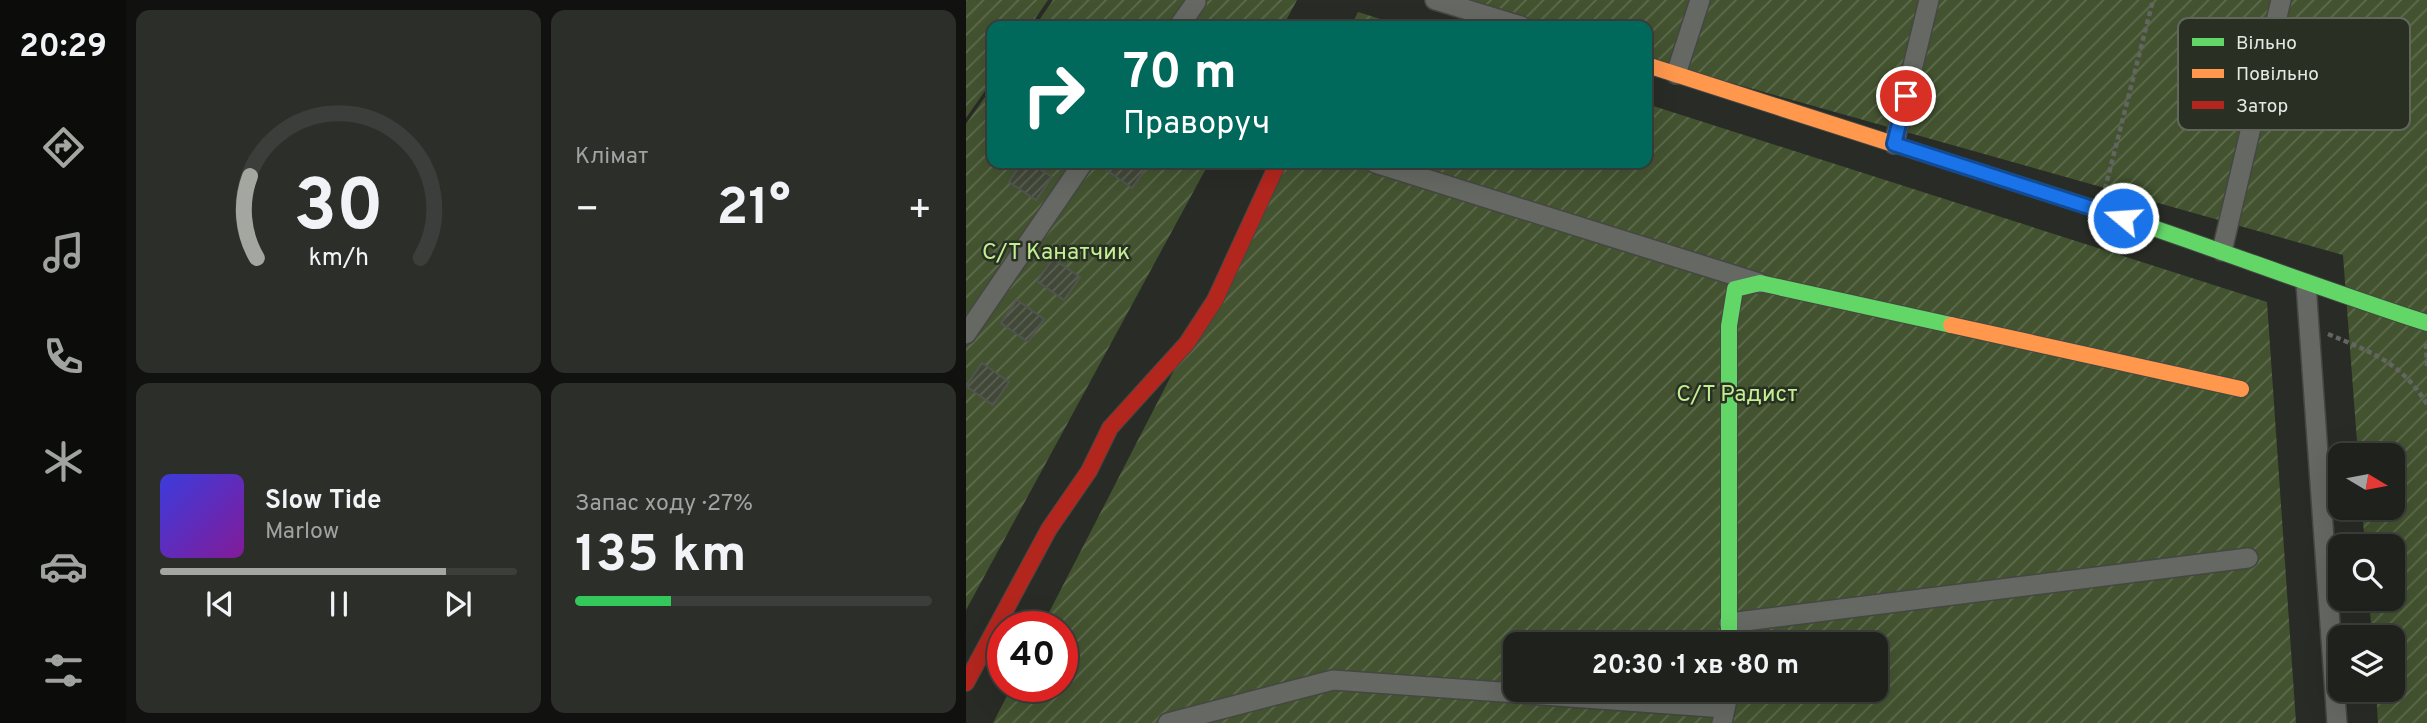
<!DOCTYPE html>
<html lang="uk">
<head>
<meta charset="utf-8">
<style>
	body { margin:0; font-family:Overpass,sans-serif; background:#2c2e29; color:#f1f3f6; height:100vh; display:flex; flex-direction:column; font-size:26px; white-space:nowrap }
	* { box-sizing:border-box; margin:0 }
	p { font-size:23px; color:#a1a3a3 }
	.icon { flex:none; width:38px; height:38px; fill:none; stroke:currentColor; stroke-width:2; stroke-linecap:round; stroke-linejoin:round }
	.map { position:relative; flex:1; overflow:hidden }
	.sheet { display:flex; flex-direction:column; gap:10px; padding:10px; background:#11120f; width:840px }
	.sheet>* { flex:none }
	.hud { position:absolute; left:21px; top:21px; width:665px; height:147px; border-radius:14px; box-shadow:0 7px 28px #0002,0 0 0 2px #3c3e3b; background:#00695c; color:#fff; overflow:hidden }
	.needle { width:46px; rotate:100deg }
	.controls { position:absolute; left:1362px; top:443px; display:grid; gap:14px }
	.controls a { display:grid; place-items:center; width:77px; height:77px; border-radius:14px; background:#1f211c; box-shadow:0 7px 28px #0002,0 0 0 2px #3c3e3b; font-size:35px }
	.speed { position:absolute; left:21px; top:611px; display:flex; gap:14px; font-size:35px; font-weight:700; text-align:center }
	.speed>* { display:grid; place-content:center; width:91px; height:91px; border-radius:50%; background:#1f211c; box-shadow:0 7px 28px #0002,0 0 0 2px #3c3e3b; line-height:1 }
	.speed .limit { border:10px solid #d22; background:#fff; color:#111 }
	.pin { position:absolute; display:grid; place-items:center; width:60px; height:60px; color:#fff; margin:-30px; border:4px solid #fff; border-radius:50%; box-shadow:0 2px 7px #0007 }
	.me { position:absolute; width:77px; margin:-38px; rotate:288deg; stroke-linejoin:round; filter:drop-shadow(0 0 5px #0008) }
	.turn { display:flex; align-items:center; gap:24px; height:147px; padding:0 21px; font-size:32px }
	.turn .icon { width:91px; height:91px; stroke-width:2.5 }
	.turn b { display:block; font-size:49px; line-height:60px }
	.big { font-size:52px; font-weight:700; line-height:1.1 }
	.sheet .tile { flex:1; display:flex; flex-direction:column; justify-content:center; gap:10px; min-width:0; padding:0 24px; border-radius:14px; background:#2c2e29 }
	.sheet .dial { align-items:center; gap:0 }
	.dial svg { height:182px; overflow:visible; fill:none; stroke:#3c3e3b; stroke-width:7; stroke-linecap:round; text-anchor:middle }
	.dial text { fill:#f1f3f6; stroke:none }
	.song { display:flex; align-items:center; gap:21px }
	.cover { width:84px; height:84px; border-radius:10px; background:linear-gradient(135deg,hsl(240 70% 55%),hsl(290 70% 35%)) }
	.played { height:7px; border-radius:4px; background:linear-gradient(90deg,#a3a7a0 80%,#3c3e3b 80%) }
	.keys { display:flex; justify-content:space-around; direction:ltr }
	.heat { display:flex; justify-content:space-between; align-items:center; font-size:38px; direction:ltr }
	.charge { height:10px; border-radius:5px; background:linear-gradient(90deg,#34c759 27%,#3c3e3b 0) }
	.sheet .tiles { flex:1; display:grid; gap:10px; grid-template-columns:repeat(2,1fr) }
	.trip { position:absolute; left:537px; top:632px; width:385px; height:70px; border-radius:14px; background:#1f211c; box-shadow:0 7px 28px #0002,0 0 0 2px #3c3e3b; font-weight:700; line-height:70px; text-align:center }
	main { display:flex; flex:1; min-height:0 }
	.menu { display:flex; flex-direction:column; width:126px; justify-content:space-around; align-items:center; background:#0c0d0b; color:#a1a3a3 }
	.menu .icon { width:49px; height:49px }
	.menu .current { color:#a3a7a0 }
	.menu b { font-size:32px; color:#f1f3f6 }
	.map>svg:first-child { display:block }
</style>
</head>
<body>
<main>
<nav class="menu">
<b>20:29</b>
<svg class="icon current" aria-label="directions" viewBox="0 0 24 24"><path d="M12 3l9 9-9 9-9-9zM9 14v-3h6M13 9l2 2-2 2"/></svg>
<svg class="icon" aria-label="music" viewBox="0 0 24 24"><path d="M9 18V5l10-2v13"/><circle cx="6" cy="18" r="3"/><circle cx="16" cy="16" r="3"/></svg>
<svg class="icon" aria-label="phone" viewBox="0 0 24 24"><path d="M5 4h4l2 5-3 2q2 4 5 5l2-3 5 2v4C11 20 4 13 5 4z"/></svg>
<svg class="icon" aria-label="climate" viewBox="0 0 24 24"><path d="M12 3v18M4 7l16 10M4 17L20 7"/></svg>
<svg class="icon" aria-label="car" viewBox="0 0 24 24"><path d="M5 17H2v-5l4-1 3-4h7l3 4 3 1v5h-3M9 17h6M6 11h13"/><circle cx="7" cy="17" r="2"/><circle cx="17" cy="17" r="2"/></svg>
<svg class="icon" aria-label="filters" viewBox="0 0 24 24"><path d="M4 7h16M4 17h16"/><circle cx="9" cy="7" r="2"/><circle cx="15" cy="17" r="2"/></svg>
</nav>
<section class="sheet">
<div class="tiles">
<div class="tile dial"><svg viewBox="0 0 100 80">
<path d="M14 69A42 42 0 1 1 86 69"/>
<path d="M14 69A42 42 0 0 1 11 33" stroke="#a3a7a0"/>
<text x="50" y="56" font-size="32" font-weight="700">30</text>
<text x="50" y="72" font-size="11">km/h</text>
</svg></div>
<div class="tile"><p>Клімат</p>
<div class="heat"><a>−</a><b class="big">21°</b><a>+</a></div>
</div>
<div class="tile">
<div class="song"><i class="cover"></i><div><b>Slow Tide</b><p>Marlow</p></div></div>
<div class="played"></div>
<div class="keys"><svg class="icon" aria-label="previous" viewBox="0 0 24 24"><path d="M18 5L8 12l10 7zM5 5v14"/></svg><svg class="icon" aria-label="pause" viewBox="0 0 24 24"><path d="M8 5v14M16 5v14"/></svg><svg class="icon" aria-label="next" viewBox="0 0 24 24"><path d="M6 5l10 7-10 7zM19 5v14"/></svg></div>
</div>
<div class="tile"><p>Запас ходу · 27%</p><b class="big">135 km</b><div class="charge"></div></div>
</div>
</section>
<div class="map">
<svg width="1461" height="723" viewBox="0 0 1461 723">
	<defs>
		<pattern id="garden-furrows" width="10" height="10" patternUnits="userSpaceOnUse" patternTransform="scale(1.75)"><rect width="10" height="10" fill="#435330"/><path d="M-1 1l2-2M0 10L10 0M9 11l2-2" fill="none" stroke="#5e6c4e"/></pattern>
		<pattern id="building-hatch" width="6" height="6" patternUnits="userSpaceOnUse" patternTransform="scale(1.75)"><rect width="6" height="6" fill="#414838"/><path d="M-1 1l2-2M0 6l6-6M5 7l2-2" fill="none" stroke="#5c6254"/></pattern>
	</defs>
	<rect width="100%" height="100%" fill="#292c26"/>
	<!-- garden -->
	<g fill="url(#garden-furrows)" fill-rule="evenodd">
		<path d="M 0,0 L 82,0 L 64,26 L 26,26 L 26,81 L 0,118 Z"/>
		<path d="M 87,0 L 331,0 L 317,26 L 69,26 Z"/>
		<path d="M 472,0 L 1461,0 L 1461,723 L 1412,723 L 1410,690 L 1426,690 L 1426,637 L 1406,637 L 1403,599 L 1426,598 L 1426,546 L 1399,546 L 1396,508 L 1426,508 L 1426,455 L 1392,455 L 1377,255 L 681,59 L 681,26 L 565,26 Z"/>
		<path d="M 392,12 L 437,26 L 385,26 Z"/>
		<path d="M 26,87 L 26,163 L 243,163 L 0,610 L 0,124 Z"/>
		<path d="M 681,104 L 1301,302 L 1330,723 L 27,723 L 46,686 L 96,686 L 96,626 L 76,626 L 315,163 L 681,163 ZM 550,644 L 910,644 L 910,690 L 550,690 Z"/>
	</g>
	<!-- building -->
	<g fill="url(#building-hatch)" stroke="#51544f" stroke-width="2">
		<path d="M 56,163 L 65,163 L 86,177 L 70,200 L 43,182 Z"/>
		<path d="M 143,163 L 179,163 L 182,165 L 166,188 L 139,169 Z"/>
		<path d="M 87,259 L 114,277 L 98,300 L 71,281 Z"/>
		<path d="M 51,300 L 78,319 L 62,342 L 35,323 Z"/>
		<path d="M 16,363 L 43,382 L 27,405 L 0,386 Z"/>
	</g>
	<g fill="none" stroke-linecap="round" stroke-linejoin="round">
		<!-- street casing -->
		<g stroke="#444742" stroke-width="22">
			<g id="street">
				<path d="M 469,0 L 555,26"/>
				<path d="M 213,26 L 230,2"/>
				<path d="M 710,74 L 734,0"/>
				<path d="M 928,144 L 963,0"/>
				<path d="M 409,163 L 793,283"/>
				<path d="M 1256,251 L 1315,0"/>
				<path d="M 1340,284 L 1371,723"/>
				<path d="M 0,334 L 117,163"/>
				<path d="M 763,623 L 1282,558"/>
				<path d="M 202,723 L 367,680 L 759,708"/>
				<path d="M 756,723 L 763,690"/>
			</g>
		</g>
		<!-- fast casing -->
		<g stroke="#444742" stroke-width="18">
			<g id="fast">
				<path d="M 1158,218 C 1259,252 1359,290 1461,323"/>
				<path d="M 763,644 L 763,326 L 769,289 L 794,283 L 985,325"/>
			</g>
		</g>
		<!-- slow casing -->
		<g stroke="#444742" stroke-width="18">
			<g id="slow">
				<path d="M 681,65 L 1158,218"/>
				<path d="M 985,325 L 1275,389"/>
			</g>
		</g>
		<!-- jam casing -->
		<g stroke="#444742" stroke-width="18">
			<path id="jam" d="M 0,683 L 83,529 L 123,471 L 144,428 L 221,343 L 249,300 L 312,163"/>
		</g>
		<!-- path -->
		<g stroke="#636561" stroke-width="4.5" stroke-dasharray="5 3.5" stroke-linecap="butt">
			<path d="M 1139,189 L 1187,0"/>
			<path d="M 1362,334 C 1405,352 1435,362 1461,404"/>
			<path d="M 1460,344 L 1461,366"/>
		</g>
		<!-- street -->
		<use href="#street" stroke="#656863" stroke-width="19"/>
		<!-- fast -->
		<use href="#fast" stroke="#63d668" stroke-width="16"/>
		<!-- slow -->
		<use href="#slow" stroke="#ff974d" stroke-width="16"/>
		<!-- jam -->
		<use href="#jam" stroke="#b3261e" stroke-width="16"/>
	</g>
	<g fill="none" stroke-linecap="round" stroke-linejoin="round">
		<!-- route casing -->
		<g stroke="#114b97" stroke-width="18">
			<path id="route" d="M 940,96 L 928,144 L 1157,218"/>
		</g>
		<!-- route -->
		<use href="#route" stroke="#1a73e8" stroke-width="12"/>
	</g>
	<g text-anchor="middle" dominant-baseline="central" stroke-width="5" stroke-linejoin="round" paint-order="stroke">
		<!-- park labels -->
		<g font-size="23" fill="#c1ef91" stroke="#292f23">
			<text x="90" y="253">С/Т Канатчик</text>
			<text x="771" y="395">С/Т Радист</text>
		</g>
	</g>
	<!-- legend -->
	<rect x="1212" y="18" width="232" height="112" rx="10" fill="#292f23" stroke="#61675c" stroke-width="2"/>
	<rect x="1226" y="38" width="32" height="8" fill="#63d668"/>
	<rect x="1226" y="69" width="32" height="9" fill="#ff974d"/>
	<rect x="1226" y="101" width="32" height="8" fill="#b3261e"/>
	<g font-size="19" fill="#e5e9e2">
		<text x="1270" y="49">Вільно</text>
		<text x="1270" y="80">Повільно</text>
		<text x="1270" y="112">Затор</text>
	</g>
</svg>
<div class="controls">
<a><svg class="needle" viewBox="-14 -14 28 28"><path d="M0-13l5 13h-10z" fill="#e53935"/><path d="M0 13l5-13h-10z" fill="#a1a3a3"/></svg></a>
<a><svg class="icon" aria-label="search" viewBox="0 0 24 24"><circle cx="10" cy="10" r="6"/><path d="M15 15l6 6"/></svg></a>
<a><svg class="icon" aria-label="layers" viewBox="0 0 24 24"><path d="M12 4l9 5-9 5-9-5zM3 14l9 5 9-5"/></svg></a>
</div>
<div class="speed"><div class="limit">40</div></div>
<div class="pin" style="left:940px;top:96px;background:#d93025"><svg class="icon" aria-label="arrive" viewBox="0 0 24 24"><path d="M6 21V4h12l-3 4 3 4H6"/></svg></div>
<svg class="me" style="left:1157px;top:218px" viewBox="-20 -20 40 40"><circle r="17" fill="#1a73e8" stroke="#fff" stroke-width="3"/><path d="M0-11L8 9 0 5-8 9z" fill="#fff"/></svg>
<div class="trip">20:30 · 1 хв · 80 m</div>
<div class="hud">
<div class="turn"><svg class="icon" aria-label="right" viewBox="0 0 24 24"><path d="M7 20v-9h11M14 6l5 5-5 5"/></svg><div><b>70 m</b>Праворуч</div></div>
</div>
</div>
</main>
</body>
</html>
